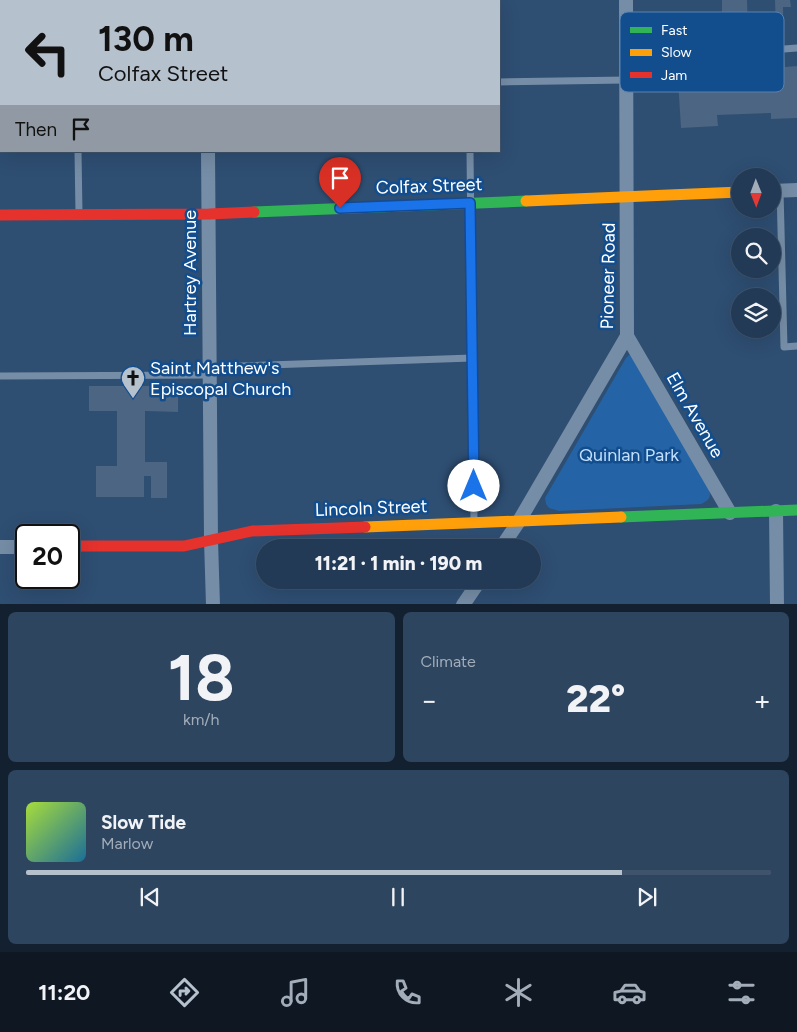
<!DOCTYPE html>
<html lang="en">
<head>
<meta charset="utf-8">
<style>
	body { margin:0; font-family:Figtree,sans-serif; background:#2e4560; color:#f1f3f6; height:100vh; display:flex; flex-direction:column; font-size:19px; white-space:nowrap }
	* { box-sizing:border-box; margin:0 }
	p { font-size:16px; color:#a2adb9 }
	.icon { flex:none; width:28px; height:28px; fill:none; stroke:currentColor; stroke-width:2; stroke-linecap:round; stroke-linejoin:round }
	.map { position:relative; height:604px; overflow:hidden }
	.sheet { display:flex; flex-direction:column; gap:8px; padding:8px; background:#13202f; flex:1 }
	.sheet>* { flex:none }
	.top-card { position:absolute; left:0px; top:0px; width:500px; height:152px; box-shadow:0 5px 20px #0002,0 0 0 1px #3f546c; background:#b6c1ce; color:#111; overflow:hidden }
	.needle { width:32px; rotate:179deg }
	.tools { position:absolute; left:731px; top:168px; display:grid; gap:10px }
	.tools a { display:grid; place-items:center; width:50px; height:50px; border-radius:50%; background:#223a56; box-shadow:0 5px 20px #0002,0 0 0 1px #3f546c; font-size:25px }
	.speed { position:absolute; left:15px; top:524px; display:flex; gap:10px; font-size:25px; font-weight:700; text-align:center }
	.speed>* { display:grid; place-content:center; width:65px; height:65px; border-radius:50%; background:#223a56; box-shadow:0 5px 20px #0002,0 0 0 1px #3f546c; line-height:1 }
	.speed .limit { border:2px solid #111; border-radius:8px; background:#fff; color:#111 }
	.pin { position:absolute; display:grid; place-items:center; width:42px; height:42px; color:#fff; margin:-51px -21px; border-radius:50% 50% 50% 0; rotate:-45deg; box-shadow:0 0 5px #0007 }
	.pin .icon { rotate:45deg }
	.me { position:absolute; width:55px; margin:-28px; rotate:0deg; stroke-linejoin:round; filter:drop-shadow(0 0 4px #0008) }
	.turn { display:flex; align-items:center; gap:18px; height:105px; padding:0 15px; font-size:22px }
	.turn .icon { width:65px; height:65px; stroke-width:2.5 }
	.turn b { display:block; font-size:35px; line-height:42px }
	.then { display:flex; align-items:center; height:48px; padding:0 15px; background:#0003; gap:10px; font-size:19px }
	.big { font-size:38px; font-weight:800; line-height:1.1 }
	.sheet .tile { flex:1; display:flex; flex-direction:column; justify-content:center; gap:8px; min-width:0; padding:0 18px; border-radius:8px; background:#2e4560 }
	.sheet .dial { align-items:center; gap:0 }
	.dial b { font-size:65px; line-height:1 }
	.song { display:flex; align-items:center; gap:15px }
	.cover { width:60px; height:60px; border-radius:8px; background:linear-gradient(135deg,hsl(80 70% 55%),hsl(200 70% 35%)) }
	.played { height:5px; border-radius:2px; background:linear-gradient(90deg,#b6c1ce 80%,#3f546c 80%) }
	.keys { display:flex; justify-content:space-around; direction:ltr }
	.heat { display:flex; justify-content:space-between; align-items:center; font-size:28px; direction:ltr }
	.sheet .tiles { flex:1; display:grid; gap:8px; grid-template-columns:1fr 1fr }
	.tile:last-child { grid-column:span 2 }
	.trip { position:absolute; left:256px; top:539px; width:285px; height:50px; border-radius:25px; background:#223a56; box-shadow:0 5px 20px #0002,0 0 0 1px #3f546c; font-weight:800; line-height:50px; text-align:center }
	.dock { display:flex; height:80px; justify-content:space-around; align-items:center; background:#0e1722; color:#a2adb9 }
	.dock .icon { width:35px; height:35px }
	.dock .on { color:#b6c1ce }
	.dock b { font-size:22px; color:#f1f3f6 }
	.map>svg:first-child { display:block }
</style>
</head>
<body>
<div class="map">
<svg width="797" height="605" viewBox="0 0 797 605">
	<rect width="100%" height="100%" fill="#2e4e72"/>
	<!-- green -->
	<g fill="#2464a6">
		<rect x="359" y="0" width="99" height="1"/>
		<path d="M 629,355 L 633,357 L 708,487 C 712,496 710,500 701,504 L 559,511 L 549,508 L 546,504 L 545,498 L 626,358 Z"/>
	</g>
	<!-- building -->
	<g fill="#4b6582">
		<path d="M 722,0 L 747,0 L 748,35 L 722,36 Z"/>
		<path d="M 775,0 L 790,0 L 791,7 L 783,7 L 784,49 L 785,67 L 797,66 L 797,118 L 771,119 L 771,113 L 717,115 L 718,126 L 681,128 L 677,65 L 715,63 L 715,75 L 768,72 L 768,67 L 777,67 Z"/>
		<path d="M 89,386 L 178,386 L 178,412 L 145,411 L 145,462 L 167,462 L 167,498 L 151,498 L 151,476 L 144,476 L 144,497 L 96,497 L 96,466 L 117,466 L 117,411 L 89,411 Z"/>
	</g>
	<g fill="none" stroke-linecap="round" stroke-linejoin="round">
		<!-- lane -->
		<g stroke="#758da6" stroke-width="7">
			<path d="M 77,0 L 77,1"/>
			<path d="M 352,0 L 352,1"/>
			<path d="M 468,0 L 468,1"/>
			<path d="M 784,49 L 797,48"/>
			<path d="M 626,52 L 776,49"/>
			<path d="M 499,82 L 626,80"/>
			<path d="M 78,151 L 79,214"/>
			<path d="M 470,151 L 474,522"/>
			<path d="M 780,190 L 784,347 L 797,346"/>
			<path d="M 210,367 L 472,358"/>
			<path d="M 0,376 L 210,375"/>
		</g>
		<!-- street -->
		<g stroke="#758da6" stroke-width="14">
			<path d="M 207,0 L 207,1"/>
			<path d="M 208,151 L 211,540 L 213,605"/>
			<path d="M 772,191 L 797,190"/>
			<path d="M 627,336 L 730,513"/>
			<path d="M 776,511 L 777,605"/>
			<path d="M 0,547 L 26,547"/>
			<path d="M 501,548 L 519,521 L 627,336 L 626,0"/>
			<path d="M 463,605 L 480,580"/>
		</g>
		<!-- fast -->
		<g stroke="#30b455" stroke-width="11">
			<path d="M 254,212 L 526,201"/>
			<path d="M 621,517 L 797,510"/>
		</g>
		<!-- slow -->
		<g stroke="#ff9f0a" stroke-width="11">
			<path d="M 526,201 L 740,192"/>
			<path d="M 365,527 L 621,517"/>
		</g>
		<!-- jam -->
		<g stroke="#e5322d" stroke-width="11">
			<path d="M 0,215 L 209,214 L 254,212"/>
			<path d="M 69,546 L 184,546 L 252,531 L 365,527"/>
		</g>
	</g>
	<g fill="none" stroke-linecap="round" stroke-linejoin="round">
		<!-- route casing -->
		<g stroke="#114b97" stroke-width="12">
			<path id="route" d="M 340,208 L 470,203 L 474,486"/>
		</g>
		<!-- route -->
		<use href="#route" stroke="#1a73e8" stroke-width="9"/>
	</g>
	<!-- icons -->
	<defs>
		<g id="church-pin" transform="scale(1.25)"><path d="M0 17L-7.5 6A9.5 9.5 0 1 1 7.5 6Z" fill="#b6c1ce" stroke="#124d8e"/><path d="M-1.2-6h2.4v3.5h3.3v2.4h-3.3V6h-2.4V-.1h-3.3v-2.4h3.3Z" fill="#111"/></g>
	</defs>
	<g fill-rule="evenodd">
		<use href="#church-pin" x="133" y="378"/>
	</g>
	<g text-anchor="middle" dominant-baseline="central" stroke-width="5" stroke-linejoin="round" paint-order="stroke">
		<!-- street labels -->
		<g font-size="18" fill="#fff" stroke="#124d8e">
			<text transform="translate(429 186) rotate(-2)">Colfax Street</text>
			<text transform="translate(190 273) rotate(-90)">Hartrey Avenue</text>
			<text transform="translate(608 276) rotate(-89)">Pioneer Road</text>
			<text transform="translate(695 415) rotate(60)">Elm Avenue</text>
			<text transform="translate(371 508) rotate(-2)">Lincoln Street</text>
		</g>
		<!-- poi labels -->
		<g font-size="18" fill="#fff" stroke="#124d8e" text-anchor="start">
			<text x="150" y="368">Saint Matthew's<tspan x="150" dy="21">Episcopal Church</tspan></text>
		</g>
		<!-- park labels -->
		<g font-size="18" fill="#c2dffd" stroke="#124d8e">
			<text x="629" y="455">Quinlan Park</text>
		</g>
	</g>
	<!-- legend -->
	<rect x="620" y="12" width="164" height="80" rx="8" fill="#124d8e" stroke="#5982b0" stroke-width="1"/>
	<rect x="630" y="27" width="22" height="6" fill="#30b455"/>
	<rect x="630" y="49" width="22" height="7" fill="#ff9f0a"/>
	<rect x="630" y="72" width="22" height="6" fill="#e5322d"/>
	<g font-size="14" fill="#fff">
		<text x="661" y="35">Fast</text>
		<text x="661" y="57">Slow</text>
		<text x="661" y="80">Jam</text>
	</g>
</svg>
<div class="tools">
<a><svg class="needle" viewBox="-14 -14 28 28"><path d="M0-13l5 13h-10z" fill="#e53935"/><path d="M0 13l5-13h-10z" fill="#a2adb9"/></svg></a>
<a><svg class="icon" aria-label="search" viewBox="0 0 24 24"><circle cx="10" cy="10" r="6"/><path d="M15 15l6 6"/></svg></a>
<a><svg class="icon" aria-label="layers" viewBox="0 0 24 24"><path d="M12 4l9 5-9 5-9-5zM3 14l9 5 9-5"/></svg></a>
</div>
<div class="speed"><div class="limit">20</div></div>
<div class="pin" style="left:340px;top:208px;background:#d93025"><svg class="icon" aria-label="arrive" viewBox="0 0 24 24"><path d="M6 21V4h12l-3 4 3 4H6"/></svg></div>
<svg class="me" style="left:474px;top:486px" viewBox="-20 -20 40 40"><circle r="19" fill="#fff"/><path d="M0-13L10 11 0 6-10 11z" fill="#1a73e8"/></svg>
<div class="trip">11:21 · 1 min · 190 m</div>
<div class="top-card">
<div class="turn"><svg class="icon" aria-label="left" viewBox="0 0 24 24"><path d="M17 20v-9H6M10 6l-5 5 5 5"/></svg><div><b>130 m</b>Colfax Street</div></div>
<div class="then">Then<svg class="icon" aria-label="arrive" viewBox="0 0 24 24"><path d="M6 21V4h12l-3 4 3 4H6"/></svg></div>
</div>
</div>
<section class="sheet">
<div class="tiles">
<div class="tile dial"><b>18</b><p>km/h</p></div>
<div class="tile"><p>Climate</p>
<div class="heat"><a>−</a><b class="big">22°</b><a>+</a></div>
</div>
<div class="tile">
<div class="song"><i class="cover"></i><div><b>Slow Tide</b><p>Marlow</p></div></div>
<div class="played"></div>
<div class="keys"><svg class="icon" aria-label="previous" viewBox="0 0 24 24"><path d="M18 5L8 12l10 7zM5 5v14"/></svg><svg class="icon" aria-label="pause" viewBox="0 0 24 24"><path d="M8 5v14M16 5v14"/></svg><svg class="icon" aria-label="next" viewBox="0 0 24 24"><path d="M6 5l10 7-10 7zM19 5v14"/></svg></div>
</div>
</div>
</section>
<nav class="dock">
<b>11:20</b>
<svg class="icon on" aria-label="directions" viewBox="0 0 24 24"><path d="M12 3l9 9-9 9-9-9zM9 14v-3h6M13 9l2 2-2 2"/></svg>
<svg class="icon" aria-label="music" viewBox="0 0 24 24"><path d="M9 18V5l10-2v13"/><circle cx="6" cy="18" r="3"/><circle cx="16" cy="16" r="3"/></svg>
<svg class="icon" aria-label="phone" viewBox="0 0 24 24"><path d="M5 4h4l2 5-3 2q2 4 5 5l2-3 5 2v4C11 20 4 13 5 4z"/></svg>
<svg class="icon" aria-label="climate" viewBox="0 0 24 24"><path d="M12 3v18M4 7l16 10M4 17L20 7"/></svg>
<svg class="icon" aria-label="car" viewBox="0 0 24 24"><path d="M5 17H2v-5l4-1 3-4h7l3 4 3 1v5h-3M9 17h6M6 11h13"/><circle cx="7" cy="17" r="2"/><circle cx="17" cy="17" r="2"/></svg>
<svg class="icon" aria-label="filters" viewBox="0 0 24 24"><path d="M4 7h16M4 17h16"/><circle cx="9" cy="7" r="2"/><circle cx="15" cy="17" r="2"/></svg>
</nav>
</body>
</html>
